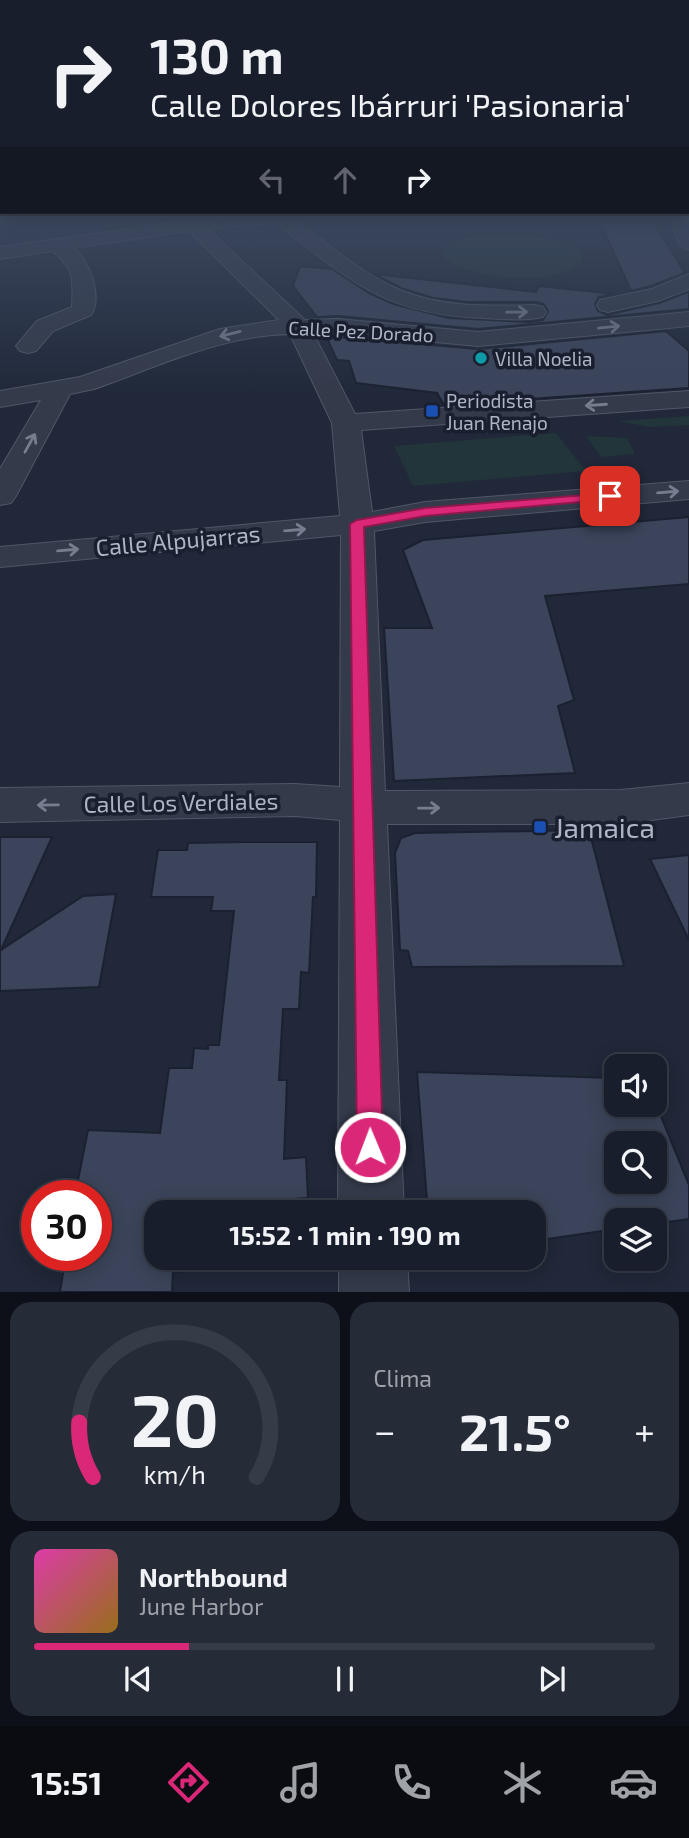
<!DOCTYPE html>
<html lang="es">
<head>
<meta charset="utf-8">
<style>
	body { margin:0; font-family:"Exo 2",sans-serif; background:#252b37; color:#f1f3f6; height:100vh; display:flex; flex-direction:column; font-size:26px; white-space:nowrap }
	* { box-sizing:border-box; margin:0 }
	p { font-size:23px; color:#9fa2a9 }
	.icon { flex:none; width:38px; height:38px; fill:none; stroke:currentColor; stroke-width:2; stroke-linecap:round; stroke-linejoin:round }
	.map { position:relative; height:1292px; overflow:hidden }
	.panel { display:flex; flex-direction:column; gap:10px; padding:10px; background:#0d1018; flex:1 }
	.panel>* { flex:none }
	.guide { position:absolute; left:0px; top:0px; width:690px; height:214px; box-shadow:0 4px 18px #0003,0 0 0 2px #363c47; background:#181e2b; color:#f1f3f6; overflow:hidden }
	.fabs { position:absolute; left:604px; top:1054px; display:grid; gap:14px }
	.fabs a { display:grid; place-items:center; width:63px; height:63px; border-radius:14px; background:#181e2b; box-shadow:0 4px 18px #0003,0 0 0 2px #363c47; font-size:35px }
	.speed { position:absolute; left:21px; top:1180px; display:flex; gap:14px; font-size:35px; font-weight:700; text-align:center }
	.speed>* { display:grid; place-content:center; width:91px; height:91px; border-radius:50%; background:#181e2b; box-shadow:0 4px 18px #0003,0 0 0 2px #363c47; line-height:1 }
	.speed .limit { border:10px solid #d22; background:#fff; color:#111 }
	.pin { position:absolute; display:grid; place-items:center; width:60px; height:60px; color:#fff; margin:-30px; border-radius:14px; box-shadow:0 4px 10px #0006 }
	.me { position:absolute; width:77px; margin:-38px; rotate:359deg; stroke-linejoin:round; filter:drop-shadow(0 0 5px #0008) }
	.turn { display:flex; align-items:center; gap:24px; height:147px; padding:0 35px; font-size:32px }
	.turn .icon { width:91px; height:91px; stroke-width:2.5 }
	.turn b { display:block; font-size:49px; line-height:60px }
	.lanes { display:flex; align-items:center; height:66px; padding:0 35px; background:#0003; justify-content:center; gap:35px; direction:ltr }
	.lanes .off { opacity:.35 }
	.big { font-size:52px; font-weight:700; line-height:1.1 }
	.panel .tile { flex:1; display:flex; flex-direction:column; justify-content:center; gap:10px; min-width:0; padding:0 24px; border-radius:21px; background:#252b37 }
	.panel .dial { align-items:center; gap:0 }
	.dial svg { height:182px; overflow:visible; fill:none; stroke:#363c47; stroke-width:7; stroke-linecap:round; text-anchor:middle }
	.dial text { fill:#f1f3f6; stroke:none }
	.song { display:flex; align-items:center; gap:21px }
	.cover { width:84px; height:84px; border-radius:10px; background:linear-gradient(135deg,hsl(320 70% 55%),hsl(40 70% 35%)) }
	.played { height:7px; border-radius:4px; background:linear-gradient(90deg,#db2777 25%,#363c47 25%) }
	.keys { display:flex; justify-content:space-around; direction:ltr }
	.heat { display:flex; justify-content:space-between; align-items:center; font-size:38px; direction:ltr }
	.panel .tiles { flex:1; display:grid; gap:10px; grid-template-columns:1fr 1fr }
	.tile:last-child { grid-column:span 2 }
	.trip { position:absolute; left:144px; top:1200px; width:402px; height:70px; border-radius:21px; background:#181e2b; box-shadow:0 4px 18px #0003,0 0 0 2px #363c47; font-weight:700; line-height:70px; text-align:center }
	.tabs { display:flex; height:112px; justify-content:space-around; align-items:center; background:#0a0c11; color:#9fa2a9 }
	.tabs .icon { width:49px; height:49px }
	.tabs .selected { color:#db2777 }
	.tabs b { font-size:32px; color:#f1f3f6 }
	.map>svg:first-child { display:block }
</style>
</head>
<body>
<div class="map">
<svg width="689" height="1292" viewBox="0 0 689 1292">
	<rect width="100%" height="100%" fill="#202839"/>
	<!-- green -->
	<g fill="#22353a">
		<path d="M 510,235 C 533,236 561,238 580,253 L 582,261 C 562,288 465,280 444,257 L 444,249 C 461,234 489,235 510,235 Z"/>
		<path d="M 689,416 L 689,425 L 650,427 L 617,421 Z"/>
		<path d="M 556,433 L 586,471 L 413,486 L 394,446 Z"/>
		<path d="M 586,436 L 627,438 L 635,454 L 601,457 Z"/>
	</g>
	<!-- building -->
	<g fill="#3b445a" stroke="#1b2130" stroke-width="2" fill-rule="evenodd">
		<path d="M 600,222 L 654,223 L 685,273 L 651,286 L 631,291 Z"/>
		<path d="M 300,266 L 332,269 L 369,293 L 393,304 L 449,318 L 529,322 L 543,320 L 548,311 L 544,304 L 536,302 L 467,302 L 433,298 L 401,288 L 374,274 L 536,292 L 539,286 L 615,294 L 599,297 L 595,304 L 598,311 L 607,315 L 659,303 L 689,292 L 689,309 L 478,329 L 338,316 L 317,317 L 293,286 Z"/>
		<path d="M 666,331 L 689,351 L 689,388 L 444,405 L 437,393 L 356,383 L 349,361 L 337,360 L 326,336 L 478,349 Z"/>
		<path d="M 689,517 L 689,584 L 545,596 L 574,700 L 558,706 L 575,773 L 394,781 L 384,628 L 432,628 L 403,550 L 423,540 Z"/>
		<path d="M 589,830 L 624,966 L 412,967 L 408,951 L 400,950 L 395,853 L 401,838 L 415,833 Z"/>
		<path d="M 0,837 L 52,837 L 1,950 L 83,896 L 116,894 L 99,987 L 0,991 Z"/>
		<path d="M 244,842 L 317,842 L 316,897 L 313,897 L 309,973 L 301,972 L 299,1009 L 283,1009 L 279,1080 L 287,1080 L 284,1159 L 306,1157 L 308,1198 L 281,1200 L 282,1213 L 156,1213 L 156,1258 L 285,1258 L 286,1264 L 173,1272 L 172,1292 L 60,1292 L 66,1255 L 96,1255 L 96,1195 L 75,1195 L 88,1130 L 160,1133 L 169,1068 L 192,1068 L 194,1048 L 208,1049 L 208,1045 L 219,1045 L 234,911 L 211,911 L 213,897 L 151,897 L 158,850 L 187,850 L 188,843 Z"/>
		<path d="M 689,855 L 689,940 L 650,859 Z"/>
		<path d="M 417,1072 L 616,1078 L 616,1104 L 654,1104 L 654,1099 L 689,1185 L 689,1219 L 654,1224 L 654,1220 L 616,1220 L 616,1229 L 534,1241 L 534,1213 L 428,1213 ZM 616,1143 L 654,1143 L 654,1181 L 616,1181 Z"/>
	</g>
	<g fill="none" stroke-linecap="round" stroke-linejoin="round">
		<!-- minor casing -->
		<g stroke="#515767" stroke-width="2">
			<g id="minor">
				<path d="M 0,214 L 26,214 L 24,218 L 0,223 Z"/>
				<path d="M 250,214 L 311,214 L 309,219 L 297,221 C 330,246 362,274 400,290 C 442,308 491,306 535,305 L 543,307 L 546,312 L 543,317 C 524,321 503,319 483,318 C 385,315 350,280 276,223 L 208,229 L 305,320 L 338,319 L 478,332 L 689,312 L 689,326 L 478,346 L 338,333 L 313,333 L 355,414 L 689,391 L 689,407 L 361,430 L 372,512 L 425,502 L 689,481 L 689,499 L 425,522 L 374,531 L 385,791 L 621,790 L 689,783 L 689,815 L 621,824 L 387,824 L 404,1213 L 338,1213 L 340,820 L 295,816 L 0,822 L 0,788 L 295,784 L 340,787 L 341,535 L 0,567 L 0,547 L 340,516 L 332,423 L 290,334 C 222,335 157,367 94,389 L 70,394 L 16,496 L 11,503 L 0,505 L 0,469 L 41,400 L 0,407 L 0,391 L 80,377 L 220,329 L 279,320 L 189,231 L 73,248 C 89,259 103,297 91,315 L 53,331 L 36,351 L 28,353 L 20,351 L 16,346 L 37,321 L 72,307 C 73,280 75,268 52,251 L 0,259 L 0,247 L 193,220 Z"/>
				<path d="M 669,214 L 686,215 L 689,222 L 689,250 L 679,244 Z"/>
				<path d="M 689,274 L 689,289 L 658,301 L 608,312 L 600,310 L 597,305 L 600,300 L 652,289 Z"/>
				<path d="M 339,1258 L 407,1258 L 409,1292 L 339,1292 Z"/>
			</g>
		</g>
		<!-- minor -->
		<use href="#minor" fill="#333a4a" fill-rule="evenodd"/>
	</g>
	<!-- one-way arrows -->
	<defs><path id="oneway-shaft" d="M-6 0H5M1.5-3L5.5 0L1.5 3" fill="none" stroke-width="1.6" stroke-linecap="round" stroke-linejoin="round" transform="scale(1.75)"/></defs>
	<g stroke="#777d8e">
		<use href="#oneway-shaft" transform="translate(517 312) rotate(-1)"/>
		<use href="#oneway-shaft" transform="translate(609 327) rotate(-6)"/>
		<use href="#oneway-shaft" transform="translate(230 334) rotate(166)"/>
		<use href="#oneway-shaft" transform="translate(596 405) rotate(176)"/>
		<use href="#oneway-shaft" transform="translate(30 443) rotate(-61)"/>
		<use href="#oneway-shaft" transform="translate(668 492) rotate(-5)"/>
		<use href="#oneway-shaft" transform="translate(295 530) rotate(-5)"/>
		<use href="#oneway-shaft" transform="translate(68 550) rotate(-5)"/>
		<use href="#oneway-shaft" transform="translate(48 805) rotate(179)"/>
		<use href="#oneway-shaft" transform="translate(429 808) rotate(-1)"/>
	</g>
	<!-- sky -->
	<linearGradient id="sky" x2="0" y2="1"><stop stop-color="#12161f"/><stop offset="0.54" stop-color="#3c485f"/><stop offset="1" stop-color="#3c485f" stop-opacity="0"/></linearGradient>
	<rect width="689" height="395" fill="url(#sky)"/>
	<!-- route -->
	<path fill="#db2777" stroke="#8e194d" stroke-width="2" d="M 610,493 L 614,494 L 614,499 L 425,516 L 364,527 L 383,1147 L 379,1156 L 370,1160 L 360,1156 L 357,1147 L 350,524 L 357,520 L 425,508 Z"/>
	<!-- markers -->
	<circle fill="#0f9aa8" stroke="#191f2e" stroke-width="2.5" cx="481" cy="358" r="7"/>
	<g fill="#1a4fb4" stroke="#191f2e" stroke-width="2.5">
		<rect x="425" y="404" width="14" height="14" rx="3.5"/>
		<rect x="533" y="820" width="14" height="14" rx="3.5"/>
	</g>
	<g text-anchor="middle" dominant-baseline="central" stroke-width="7" stroke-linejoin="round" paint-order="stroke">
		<!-- far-street labels -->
		<g font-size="19" fill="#aeb4c6" stroke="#191f2e">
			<text transform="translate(361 331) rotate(3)">Calle Pez Dorado</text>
		</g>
		<!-- far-poi labels -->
		<g font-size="19" fill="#aeb4c6" stroke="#191f2e" text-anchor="start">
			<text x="495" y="358">Villa Noelia</text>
			<text x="446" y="400">Periodista<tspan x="446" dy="22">Juan Renajo</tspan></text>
		</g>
		<!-- street labels -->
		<g font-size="23" fill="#aeb4c6" stroke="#191f2e">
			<text transform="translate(178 540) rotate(-5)">Calle Alpujarras</text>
			<text transform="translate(181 802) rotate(-1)">Calle Los Verdiales</text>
		</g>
		<!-- near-poi labels -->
		<g font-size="28" fill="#aeb4c6" stroke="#191f2e" text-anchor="start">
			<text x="554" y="827">Jamaica</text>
		</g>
	</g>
</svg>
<div class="fabs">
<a><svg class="icon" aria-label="sound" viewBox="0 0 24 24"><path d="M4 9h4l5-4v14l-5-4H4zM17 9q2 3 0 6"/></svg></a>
<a><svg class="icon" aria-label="search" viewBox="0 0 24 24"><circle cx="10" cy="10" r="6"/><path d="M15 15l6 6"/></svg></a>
<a><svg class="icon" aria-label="layers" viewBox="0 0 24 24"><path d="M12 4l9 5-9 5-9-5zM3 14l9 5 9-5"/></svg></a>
</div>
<div class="speed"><div class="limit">30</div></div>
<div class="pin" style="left:610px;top:496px;background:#d93025"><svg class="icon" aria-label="arrive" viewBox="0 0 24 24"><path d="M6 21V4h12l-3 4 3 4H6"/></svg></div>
<svg class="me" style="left:370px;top:1147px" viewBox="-20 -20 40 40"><circle r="17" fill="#db2777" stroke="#fff" stroke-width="3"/><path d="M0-11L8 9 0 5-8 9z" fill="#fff"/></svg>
<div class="trip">15:52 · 1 min · 190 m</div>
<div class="guide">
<div class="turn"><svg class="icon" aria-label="right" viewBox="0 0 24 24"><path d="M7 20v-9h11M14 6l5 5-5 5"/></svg><div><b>130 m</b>Calle Dolores Ibárruri 'Pasionaria'</div></div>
<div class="lanes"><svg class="icon off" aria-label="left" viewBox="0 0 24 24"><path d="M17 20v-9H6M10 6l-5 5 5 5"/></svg><svg class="icon off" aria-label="ahead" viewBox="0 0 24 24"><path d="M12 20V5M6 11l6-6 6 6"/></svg><svg class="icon" aria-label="right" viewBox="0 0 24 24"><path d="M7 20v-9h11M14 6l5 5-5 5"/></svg></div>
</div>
</div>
<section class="panel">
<div class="tiles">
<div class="tile dial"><svg viewBox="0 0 100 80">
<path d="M14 69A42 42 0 1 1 86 69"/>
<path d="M14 69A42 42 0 0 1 8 45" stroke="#db2777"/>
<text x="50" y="56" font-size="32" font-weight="700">20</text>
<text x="50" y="72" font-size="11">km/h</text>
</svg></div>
<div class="tile"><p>Clima</p>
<div class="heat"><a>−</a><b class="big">21.5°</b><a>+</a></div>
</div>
<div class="tile">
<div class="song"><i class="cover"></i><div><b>Northbound</b><p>June Harbor</p></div></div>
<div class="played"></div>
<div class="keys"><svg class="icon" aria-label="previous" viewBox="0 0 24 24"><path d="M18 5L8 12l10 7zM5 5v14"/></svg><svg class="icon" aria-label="pause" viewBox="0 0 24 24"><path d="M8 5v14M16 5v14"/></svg><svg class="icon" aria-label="next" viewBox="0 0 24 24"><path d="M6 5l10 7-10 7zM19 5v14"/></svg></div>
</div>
</div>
</section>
<nav class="tabs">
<b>15:51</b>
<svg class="icon selected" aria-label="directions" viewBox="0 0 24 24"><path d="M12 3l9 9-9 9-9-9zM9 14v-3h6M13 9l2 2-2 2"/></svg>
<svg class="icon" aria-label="music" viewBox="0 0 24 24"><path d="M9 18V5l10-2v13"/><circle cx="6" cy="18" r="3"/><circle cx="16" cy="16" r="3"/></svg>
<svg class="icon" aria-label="phone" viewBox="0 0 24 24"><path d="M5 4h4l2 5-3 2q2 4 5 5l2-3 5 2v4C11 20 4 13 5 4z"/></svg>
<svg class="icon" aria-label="climate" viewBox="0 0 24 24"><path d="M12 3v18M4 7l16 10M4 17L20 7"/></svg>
<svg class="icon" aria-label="car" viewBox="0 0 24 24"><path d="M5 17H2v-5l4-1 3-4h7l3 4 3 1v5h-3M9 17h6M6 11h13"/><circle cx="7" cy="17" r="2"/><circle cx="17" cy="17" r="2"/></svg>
</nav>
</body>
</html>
